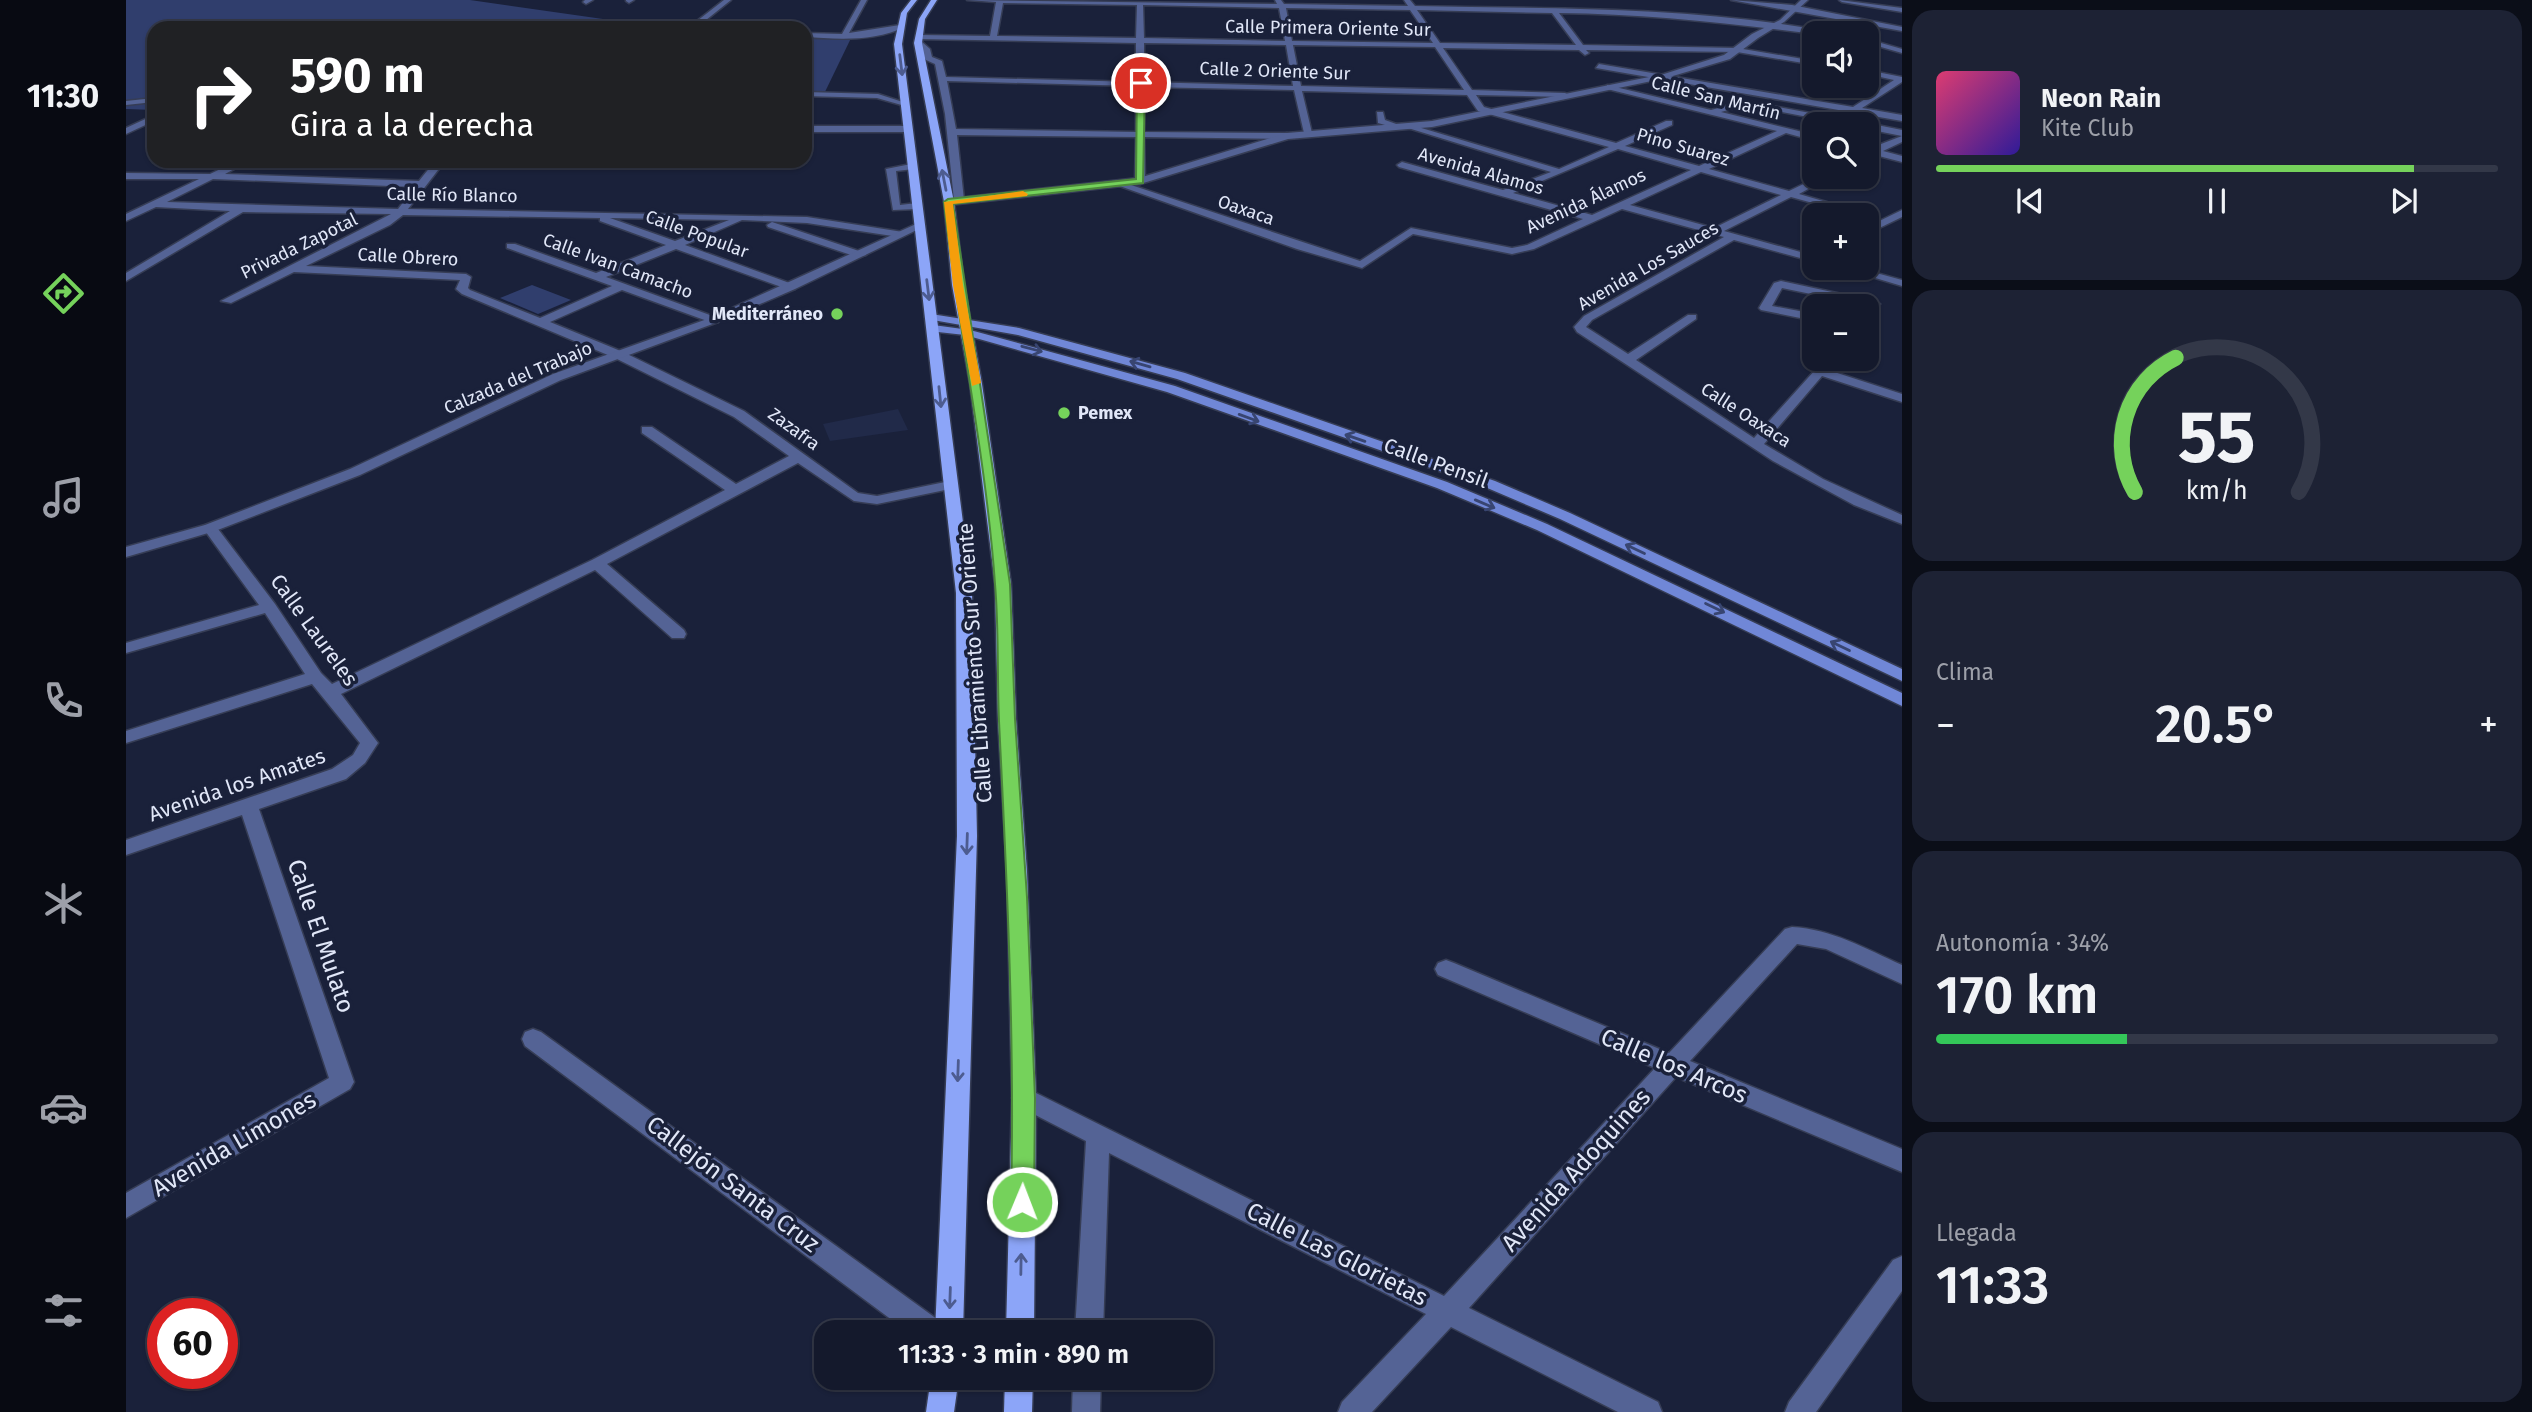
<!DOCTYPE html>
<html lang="es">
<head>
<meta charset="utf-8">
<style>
	body { margin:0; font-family:"Fira Sans",sans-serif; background:#1d2234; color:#f1f3f6; height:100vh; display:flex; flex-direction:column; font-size:26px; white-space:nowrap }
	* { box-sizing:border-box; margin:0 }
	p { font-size:23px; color:#9da0a9 }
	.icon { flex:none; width:38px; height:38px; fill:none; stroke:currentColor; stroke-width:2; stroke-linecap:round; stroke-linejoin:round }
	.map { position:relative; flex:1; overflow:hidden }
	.sheet { display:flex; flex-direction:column; gap:10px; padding:10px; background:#0b0e18; width:630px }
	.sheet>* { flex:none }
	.guide { position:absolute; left:21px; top:21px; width:665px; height:147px; border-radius:21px; box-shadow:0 2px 5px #0004,0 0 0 2px #333848; background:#202124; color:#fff; overflow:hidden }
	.buttons { position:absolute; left:1676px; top:21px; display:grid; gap:14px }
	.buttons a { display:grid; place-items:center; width:77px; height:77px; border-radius:14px; background:#14192c; box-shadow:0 2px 5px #0004,0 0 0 2px #333848; font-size:35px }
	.speed { position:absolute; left:21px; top:1298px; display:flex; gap:14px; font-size:35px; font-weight:700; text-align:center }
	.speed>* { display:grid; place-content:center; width:91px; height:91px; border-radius:50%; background:#14192c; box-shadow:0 2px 5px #0004,0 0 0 2px #333848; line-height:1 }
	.speed .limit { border:10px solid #d22; background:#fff; color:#111 }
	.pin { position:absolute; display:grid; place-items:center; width:60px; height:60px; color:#fff; margin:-30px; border:4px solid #fff; border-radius:50%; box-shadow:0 2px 7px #0007 }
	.me { position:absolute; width:77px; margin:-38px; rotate:1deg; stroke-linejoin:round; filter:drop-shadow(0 0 5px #0008) }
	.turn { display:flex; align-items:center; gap:24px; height:147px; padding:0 28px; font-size:32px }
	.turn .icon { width:91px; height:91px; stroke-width:2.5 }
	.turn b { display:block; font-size:49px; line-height:60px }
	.big { font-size:52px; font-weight:600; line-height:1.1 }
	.sheet .widget { flex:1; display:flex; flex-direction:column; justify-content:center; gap:10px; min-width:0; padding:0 24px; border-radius:21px; background:#1d2234 }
	.sheet .dial { align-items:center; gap:0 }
	.dial svg { height:182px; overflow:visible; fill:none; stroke:#333848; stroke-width:7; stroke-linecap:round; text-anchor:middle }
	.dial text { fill:#f1f3f6; stroke:none }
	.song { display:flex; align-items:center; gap:21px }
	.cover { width:84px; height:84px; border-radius:10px; background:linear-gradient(135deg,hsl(340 70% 55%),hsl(250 70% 35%)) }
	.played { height:7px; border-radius:4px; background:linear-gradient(90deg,#75d25b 85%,#333848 85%) }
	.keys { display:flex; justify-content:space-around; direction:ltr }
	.heat { display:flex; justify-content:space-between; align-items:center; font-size:38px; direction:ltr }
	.charge { height:10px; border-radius:5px; background:linear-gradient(90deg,#34c759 34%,#333848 0) }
	.trip { position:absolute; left:688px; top:1320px; width:399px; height:70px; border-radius:21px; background:#14192c; box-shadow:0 2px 5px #0004,0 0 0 2px #333848; font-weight:600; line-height:70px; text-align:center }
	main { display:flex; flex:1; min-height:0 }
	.dock { display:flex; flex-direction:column; width:126px; justify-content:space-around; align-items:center; background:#080a12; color:#9da0a9 }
	.dock .icon { width:49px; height:49px }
	.dock .active { color:#75d25b }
	.dock b { font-size:32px; color:#f1f3f6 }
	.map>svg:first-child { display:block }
</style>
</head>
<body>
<main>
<nav class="dock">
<b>11:30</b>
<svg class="icon active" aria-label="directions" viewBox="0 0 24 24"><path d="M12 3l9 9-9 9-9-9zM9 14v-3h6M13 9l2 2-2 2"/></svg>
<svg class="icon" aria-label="music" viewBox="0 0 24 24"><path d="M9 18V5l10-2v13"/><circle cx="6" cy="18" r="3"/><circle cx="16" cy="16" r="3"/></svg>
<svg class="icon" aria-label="phone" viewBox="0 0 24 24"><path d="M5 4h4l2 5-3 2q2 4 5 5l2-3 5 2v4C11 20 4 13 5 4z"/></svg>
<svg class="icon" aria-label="climate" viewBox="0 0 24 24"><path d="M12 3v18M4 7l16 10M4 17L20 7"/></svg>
<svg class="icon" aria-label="car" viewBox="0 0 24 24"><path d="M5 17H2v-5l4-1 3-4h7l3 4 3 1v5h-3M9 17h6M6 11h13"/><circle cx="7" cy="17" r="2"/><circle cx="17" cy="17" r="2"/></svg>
<svg class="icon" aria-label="filters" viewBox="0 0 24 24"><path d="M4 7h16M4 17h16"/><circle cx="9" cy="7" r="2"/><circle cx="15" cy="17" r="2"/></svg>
</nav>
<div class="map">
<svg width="1776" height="1412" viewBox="0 0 1776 1412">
	<rect width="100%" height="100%" fill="#1a213a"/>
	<!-- built -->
	<path fill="#212a49" d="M 772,409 L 782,430 L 704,441 L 697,424 Z"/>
	<!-- green -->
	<g fill="#303e6d">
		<path d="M 0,0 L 344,0 L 484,20 L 466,28 L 28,28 L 28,110 L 0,109 Z"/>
		<path d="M 727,34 L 697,96 L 679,96 L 679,35 Z"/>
		<path d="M 406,285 L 445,300 L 412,314 L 374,298 Z"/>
	</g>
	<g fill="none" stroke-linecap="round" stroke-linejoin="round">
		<!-- minor casing -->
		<g stroke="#363d55" stroke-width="3">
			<g id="minor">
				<path d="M 459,0 L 467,0 L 460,4 L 457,2 Z"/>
				<path d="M 508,0 L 503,3 L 500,1 L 500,0 Z"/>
				<path d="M 598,0 L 605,0 L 570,28 L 562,28 Z"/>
				<path d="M 735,0 L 741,0 L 723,33 L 774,25 L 778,27 C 749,42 710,39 679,37 L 679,33 L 716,34 Z"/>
				<path d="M 841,0 L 1151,4 L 1149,0 L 1155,0 L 1158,4 L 1282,6 L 1278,0 L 1284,0 L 1289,6 C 1425,9 1563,6 1698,31 L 1689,34 C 1603,23 1519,14 1433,13 L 1457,45 L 1611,48 L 1689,61 L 1689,65 L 1611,52 L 1460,50 L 1463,53 L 1459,55 L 1453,50 L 1317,48 L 1346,90 L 1439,93 L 1443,95 L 1439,97 L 1350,95 L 1358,107 L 1490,143 L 1540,121 L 1546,121 L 1546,125 L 1499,146 L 1573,166 L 1651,131 L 1481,89 L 1481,85 L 1585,110 L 1619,101 L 1733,122 L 1734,124 L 1718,124 L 1619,105 L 1595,112 L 1689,135 L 1689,141 L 1660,133 L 1583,169 L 1663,191 L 1692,177 L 1704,177 L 1673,194 L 1745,215 L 1741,218 L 1741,215 L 1730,215 L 1665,197 L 1598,231 L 1689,256 L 1689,262 L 1608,240 L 1466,320 L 1460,327 L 1502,354 L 1562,315 L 1570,315 L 1570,319 L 1510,360 L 1628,438 L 1699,359 L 1711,359 L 1702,370 L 1776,394 L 1776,402 L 1696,376 L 1638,444 L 1697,479 L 1776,515 L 1776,524 L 1728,505 L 1647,461 L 1451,332 L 1448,327 L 1458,316 L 1598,237 L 1496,209 L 1408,249 L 1386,254 L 1287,234 L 1236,268 L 1171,249 L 988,184 L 996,182 L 1234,261 L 1285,228 L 1386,248 L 1401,245 L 1457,219 L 1273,167 L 1271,165 L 1276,162 L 1377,190 L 1425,172 L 1282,128 L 1282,124 L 1433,169 L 1483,147 L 1352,111 L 1341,95 L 1176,91 L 1186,133 L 1182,136 L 1178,133 L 1168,90 L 1018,87 L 1018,132 L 1161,133 L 1165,136 L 1161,139 L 1018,137 L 1019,181 L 1014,184 L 1009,181 L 1010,137 L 831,135 L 838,200 L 833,203 L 828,200 L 819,114 L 809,64 L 800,60 L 789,41 L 795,41 L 804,49 L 806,57 L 816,61 L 820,77 L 1010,82 L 1010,43 L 790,39 L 793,35 L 864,36 L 870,2 ZM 877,3 L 1011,5 L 1010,38 L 871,36 ZM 1017,5 L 1153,8 L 1159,41 L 1018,38 ZM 1160,8 L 1284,10 L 1307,43 L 1166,41 ZM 1291,10 L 1426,13 L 1450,45 L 1314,43 ZM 1018,43 L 1160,45 L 1167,86 L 1018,82 ZM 1167,45 L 1309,47 L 1338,90 L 1175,86 ZM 821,81 L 1010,86 L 1010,132 L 830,129 ZM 1492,149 L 1565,170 L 1466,215 L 1387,193 ZM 1575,172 L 1655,195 L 1588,228 L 1504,205 Z"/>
				<path d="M 1605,0 L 1666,5 L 1776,27 L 1776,31 Z"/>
				<path d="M 1713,0 L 1776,8 L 1776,12 L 1716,2 Z"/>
				<path d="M 1741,39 L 1776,49 L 1776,53 L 1741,43 Z"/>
				<path d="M 1473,64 L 1727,107 L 1768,80 L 1741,74 L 1741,70 L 1776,77 L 1776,82 L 1736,108 L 1776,115 L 1776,121 L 1470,68 Z"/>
				<path d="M 679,92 L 752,94 L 783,104 L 779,106 L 751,98 L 679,96 Z"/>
				<path d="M 28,98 L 28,102 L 0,105 L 0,101 Z"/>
				<path d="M 1251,112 L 1257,112 L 1259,120 L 1273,125 L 1273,129 L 1252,123 Z"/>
				<path d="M 28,115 L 28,121 L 0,134 L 0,128 Z"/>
				<path d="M 1741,123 L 1776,130 L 1776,136 L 1741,129 L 1741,124 L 1738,124 Z"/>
				<path d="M 679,126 L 782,126 L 786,129 L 782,132 L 679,132 Z"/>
				<path d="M 1776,136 L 1776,142 L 1757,151 L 1776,156 L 1776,162 L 1749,155 L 1741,158 L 1742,149 Z"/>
				<path d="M 111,161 L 123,161 L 99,174 L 293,181 L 309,161 L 319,161 L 282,209 L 681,217 L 777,232 L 777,236 L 773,237 L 681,223 L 616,220 L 559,245 L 669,285 L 669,289 L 661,289 L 550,249 L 480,277 L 592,318 L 592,322 L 584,322 L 496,290 L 424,322 L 497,352 L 618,411 L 732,493 L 751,496 L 824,481 L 831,485 L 824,489 L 751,504 L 728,501 L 672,463 L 481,564 L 558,630 L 560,634 L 558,638 L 546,638 L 469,570 L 215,694 L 252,743 L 239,763 L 220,779 L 133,809 L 228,1082 L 224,1089 L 0,1218 L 0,1193 L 203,1078 L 116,815 L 0,855 L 0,840 L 206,769 L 227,755 L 234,743 L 186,684 L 0,743 L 0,731 L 179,674 L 139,613 L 0,653 L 0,643 L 133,605 L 77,528 L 79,525 L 89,525 L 149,604 L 195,673 L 206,684 L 466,560 L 599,490 L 516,433 L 516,427 L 526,427 L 610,484 L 663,456 L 608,417 L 489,358 L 336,294 L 330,289 L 334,280 L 168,272 L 105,303 L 95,301 L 265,214 L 117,212 L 0,281 L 0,273 L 104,211 L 30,207 L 0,221 L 0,214 L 73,179 L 0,179 L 0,173 L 84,174 ZM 87,179 L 289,187 L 272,209 L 41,202 ZM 277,215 L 474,218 L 474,221 L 540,245 L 470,273 L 389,244 L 381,244 L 381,248 L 486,286 L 414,318 L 344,290 L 342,288 L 345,277 L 340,274 L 180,266 L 264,225 ZM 484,218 L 603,220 L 549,241 Z"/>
				<path d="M 785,164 L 790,167 L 788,169 L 770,171 L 774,205 L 791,203 L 796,206 L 791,209 L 767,210 L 760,169 Z"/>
				<path d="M 1776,210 L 1776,217 L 1741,234 L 1741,227 Z"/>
				<path d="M 646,222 L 739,253 L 740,255 L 731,257 L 642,227 L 641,225 Z"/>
				<path d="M 1716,268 L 1732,268 L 1776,280 L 1776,286 Z"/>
				<path d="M 1655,281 L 1748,301 L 1754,304 L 1748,307 L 1656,288 L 1646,306 L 1689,314 L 1689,321 L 1635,310 L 1633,308 L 1648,283 Z"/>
				<path d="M 1666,927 C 1706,929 1740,949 1776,965 L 1776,984 L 1700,949 L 1671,944 L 1564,1061 L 1776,1149 L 1776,1172 L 1550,1077 L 1343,1308 L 1532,1402 L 1536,1412 L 1492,1412 L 1325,1327 L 1246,1412 L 1212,1412 L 1216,1402 L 1300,1314 L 983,1153 L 977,1332 L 949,1332 L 960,1141 L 890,1105 L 886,1098 L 890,1091 L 898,1088 L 906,1091 L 1318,1296 L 1529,1068 L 1312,975 L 1309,969 L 1312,963 L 1320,960 L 1328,963 L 1543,1053 L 1659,929 Z"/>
				<path d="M 407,1029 L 415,1032 L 815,1322 L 818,1332 L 782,1332 L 399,1046 L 396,1039 L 399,1032 Z"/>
				<path d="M 1776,1256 L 1776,1291 L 1690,1412 L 1659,1412 L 1663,1402 L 1767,1260 Z"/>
				<path d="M 947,1377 L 975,1377 L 974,1412 L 946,1412 Z"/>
			</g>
		</g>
		<!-- tertiary casing -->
		<g stroke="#363d55" stroke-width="3">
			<g id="tertiary">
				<path d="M 1675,0 L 1682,0 L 1658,22 L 1632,38 L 1604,59 L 1540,78 L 1306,127 L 1162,139 L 1014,184 L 823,205 L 818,202 L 823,199 L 1013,178 L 1161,133 L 1306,121 L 1538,74 L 1598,55 L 1626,34 L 1654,20 Z"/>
				<path d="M 790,224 L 799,226 L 669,289 L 592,322 L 435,380 L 234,475 L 89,531 L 0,557 L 0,547 L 79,525 L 224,469 L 427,374 L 584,318 Z"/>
			</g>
		</g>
		<!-- secondary casing -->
		<g stroke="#363d55" stroke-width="3">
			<g id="secondary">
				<path d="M 805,314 L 893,328 L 1059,373 L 1369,481 L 1444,513 L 1776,669 L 1776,681 L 1434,519 L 1359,487 L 1051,379 L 892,335 L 801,319 L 799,317 Z"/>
				<path d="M 807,325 L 844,330 L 1049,386 L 1321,482 L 1421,524 L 1776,693 L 1776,706 L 1411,530 L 1311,488 L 1041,392 L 839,335 L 803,331 L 803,327 Z"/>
			</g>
		</g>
		<!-- primary casing -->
		<g stroke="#363d55" stroke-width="3">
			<g id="primary">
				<path d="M 785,0 L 791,0 L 781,13 L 776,44 L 846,593 L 851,836 L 837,1332 L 809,1332 L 831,836 L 830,593 L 768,44 L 775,13 Z"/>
				<path d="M 805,0 L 811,0 L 799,19 L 796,43 L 828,202 L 838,285 L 856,384 L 885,584 L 890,719 L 901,872 L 910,1098 L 908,1332 L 880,1332 L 886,1098 L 881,872 L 872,719 L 869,584 L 844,384 L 826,285 L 818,202 L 788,43 L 793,19 Z"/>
				<path d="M 805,1377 L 833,1377 L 828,1412 L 800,1412 Z"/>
				<path d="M 879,1377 L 907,1377 L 906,1412 L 878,1412 Z"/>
			</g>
		</g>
		<!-- minor -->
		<use href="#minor" fill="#546395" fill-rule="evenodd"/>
		<!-- tertiary -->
		<use href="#tertiary" fill="#546395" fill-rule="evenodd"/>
		<!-- secondary -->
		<use href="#secondary" fill="#7087d7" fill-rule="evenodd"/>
		<!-- primary -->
		<use href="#primary" fill="#8ca5f8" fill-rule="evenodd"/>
	</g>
	<!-- one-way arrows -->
	<defs><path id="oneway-shaft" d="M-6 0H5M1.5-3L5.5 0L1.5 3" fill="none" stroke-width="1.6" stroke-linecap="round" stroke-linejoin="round" transform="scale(1.75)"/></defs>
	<g stroke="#4d5c90">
		<use href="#oneway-shaft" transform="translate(775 65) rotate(83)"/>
		<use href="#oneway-shaft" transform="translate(818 180) rotate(-101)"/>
		<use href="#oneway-shaft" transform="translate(802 290) rotate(83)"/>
		<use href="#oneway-shaft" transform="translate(814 397) rotate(84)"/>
		<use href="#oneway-shaft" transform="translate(841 844) rotate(92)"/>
		<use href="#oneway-shaft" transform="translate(832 1071) rotate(92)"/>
		<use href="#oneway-shaft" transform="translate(895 1264) rotate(-89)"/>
		<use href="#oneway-shaft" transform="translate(824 1298) rotate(92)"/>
	</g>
	<g stroke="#384571">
		<use href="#oneway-shaft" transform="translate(906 349) rotate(15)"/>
		<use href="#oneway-shaft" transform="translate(1014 364) rotate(-164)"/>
		<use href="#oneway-shaft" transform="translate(1123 418) rotate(20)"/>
		<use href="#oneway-shaft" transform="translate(1229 438) rotate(-161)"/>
		<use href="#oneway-shaft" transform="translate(1359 504) rotate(23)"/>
		<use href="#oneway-shaft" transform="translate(1509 549) rotate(-155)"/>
		<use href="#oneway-shaft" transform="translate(1589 608) rotate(26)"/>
		<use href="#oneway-shaft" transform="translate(1714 646) rotate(-154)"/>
	</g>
	<!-- route -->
	<path fill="#75d25b" stroke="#4c883b" stroke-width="2" d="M 1015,81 L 1019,83 L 1017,183 L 827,204 L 884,584 L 889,719 L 901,897 L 909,1098 L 908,1202 L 904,1210 L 896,1213 L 888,1210 L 885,1202 C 889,1041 881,882 873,721 C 871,676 873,630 869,584 C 860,456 832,330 818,202 L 822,199 L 1010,179 L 1011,83 Z"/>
	<!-- slow -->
	<path fill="#f59e0b" d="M 897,191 L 902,194 L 901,196 L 827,204 L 837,285 L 855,383 L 846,386 L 827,285 L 818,202 Z"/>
	<!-- markers -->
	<g fill="#75d25b" stroke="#1a213a" stroke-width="2.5">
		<circle cx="711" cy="314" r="7"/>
		<circle cx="938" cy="413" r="7"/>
	</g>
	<g text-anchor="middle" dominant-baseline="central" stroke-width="7" stroke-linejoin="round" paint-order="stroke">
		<!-- far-street labels -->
		<g font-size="18" fill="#e1e7f8" stroke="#1a213a">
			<text transform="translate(1202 28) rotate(1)">Calle Primera Oriente Sur</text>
			<text transform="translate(1149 71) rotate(2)">Calle 2 Oriente Sur</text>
			<text transform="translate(1590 98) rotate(14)">Calle San Martín</text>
			<text transform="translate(1557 147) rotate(16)">Pino Suarez</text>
			<text transform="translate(1355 171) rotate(16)">Avenida Alamos</text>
			<text transform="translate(326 195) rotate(1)">Calle Río Blanco</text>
			<text transform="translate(1460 201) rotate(-25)">Avenida Álamos</text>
			<text transform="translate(1120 210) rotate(19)">Oaxaca</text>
			<text transform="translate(571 234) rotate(20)">Calle Popular</text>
			<text transform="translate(173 246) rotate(-26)">Privada Zapotal</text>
			<text transform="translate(282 257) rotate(3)">Calle Obrero</text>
			<text transform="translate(492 266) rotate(20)">Calle Ivan Camacho</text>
			<text transform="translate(1522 266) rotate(-30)">Avenida Los Sauces</text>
			<text transform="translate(392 378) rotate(-23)">Calzada del Trabajo</text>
			<text transform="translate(1620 415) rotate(33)">Calle Oaxaca</text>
			<text transform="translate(668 429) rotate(36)">Zazafra</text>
		</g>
		<!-- far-poi labels -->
		<g font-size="18" font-weight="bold" fill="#e1e7f8" stroke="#1a213a" text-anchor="end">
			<text x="697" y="314">Mediterráneo</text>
			<text x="952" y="413" text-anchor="start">Pemex</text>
		</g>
		<!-- street labels -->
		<g font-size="21" fill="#e1e7f8" stroke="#1a213a">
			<text transform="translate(1310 463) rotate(20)">Calle Pensil</text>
			<text transform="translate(188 630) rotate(54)">Calle Laureles</text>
			<text transform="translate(849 663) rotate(-94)">Calle Libramiento Sur Oriente</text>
			<text transform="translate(111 785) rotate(-19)">Avenida los Amates</text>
		</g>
		<!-- near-street labels -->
		<g font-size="24" fill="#e1e7f8" stroke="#1a213a">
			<text transform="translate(195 936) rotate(71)">Calle El Mulato</text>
			<text transform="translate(1548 1066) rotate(23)">Calle los Arcos</text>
			<text transform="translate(108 1144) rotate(-30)">Avenida Limones</text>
			<text transform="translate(1450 1170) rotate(-48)">Avenida Adoquines</text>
			<text transform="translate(607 1184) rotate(37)">Callejón Santa Cruz</text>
			<text transform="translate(1211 1254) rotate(27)">Calle Las Glorietas</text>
		</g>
	</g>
</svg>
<div class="buttons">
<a><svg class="icon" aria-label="sound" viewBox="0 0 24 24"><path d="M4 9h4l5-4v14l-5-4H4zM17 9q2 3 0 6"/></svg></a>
<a><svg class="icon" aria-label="search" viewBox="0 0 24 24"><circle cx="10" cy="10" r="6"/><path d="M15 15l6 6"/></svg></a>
<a>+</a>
<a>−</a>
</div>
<div class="speed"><div class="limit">60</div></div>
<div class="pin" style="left:1015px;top:83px;background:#d93025"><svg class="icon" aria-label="arrive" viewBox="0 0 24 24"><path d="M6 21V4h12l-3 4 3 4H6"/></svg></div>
<svg class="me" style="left:896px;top:1202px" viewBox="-20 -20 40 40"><circle r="17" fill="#75d25b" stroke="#fff" stroke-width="3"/><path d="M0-11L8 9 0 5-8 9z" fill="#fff"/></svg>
<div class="trip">11:33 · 3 min · 890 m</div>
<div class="guide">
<div class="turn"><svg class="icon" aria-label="right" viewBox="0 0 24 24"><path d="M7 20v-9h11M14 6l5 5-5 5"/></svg><div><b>590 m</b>Gira a la derecha</div></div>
</div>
</div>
<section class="sheet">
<div class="widget">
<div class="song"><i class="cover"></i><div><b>Neon Rain</b><p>Kite Club</p></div></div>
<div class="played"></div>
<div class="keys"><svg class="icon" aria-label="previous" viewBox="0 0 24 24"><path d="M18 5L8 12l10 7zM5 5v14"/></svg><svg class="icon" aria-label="pause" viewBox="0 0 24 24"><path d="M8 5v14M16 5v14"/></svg><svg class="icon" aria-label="next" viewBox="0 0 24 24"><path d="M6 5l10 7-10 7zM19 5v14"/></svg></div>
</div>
<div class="widget dial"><svg viewBox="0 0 100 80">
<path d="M14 69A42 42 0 1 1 86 69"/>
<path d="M14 69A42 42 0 0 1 32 10" stroke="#75d25b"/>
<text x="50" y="56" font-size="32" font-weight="700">55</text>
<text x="50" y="72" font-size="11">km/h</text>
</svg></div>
<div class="widget"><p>Clima</p>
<div class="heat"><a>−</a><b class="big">20.5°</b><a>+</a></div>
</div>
<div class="widget"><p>Autonomía · 34%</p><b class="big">170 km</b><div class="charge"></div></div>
<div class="widget"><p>Llegada</p><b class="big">11:33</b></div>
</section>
</main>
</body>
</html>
